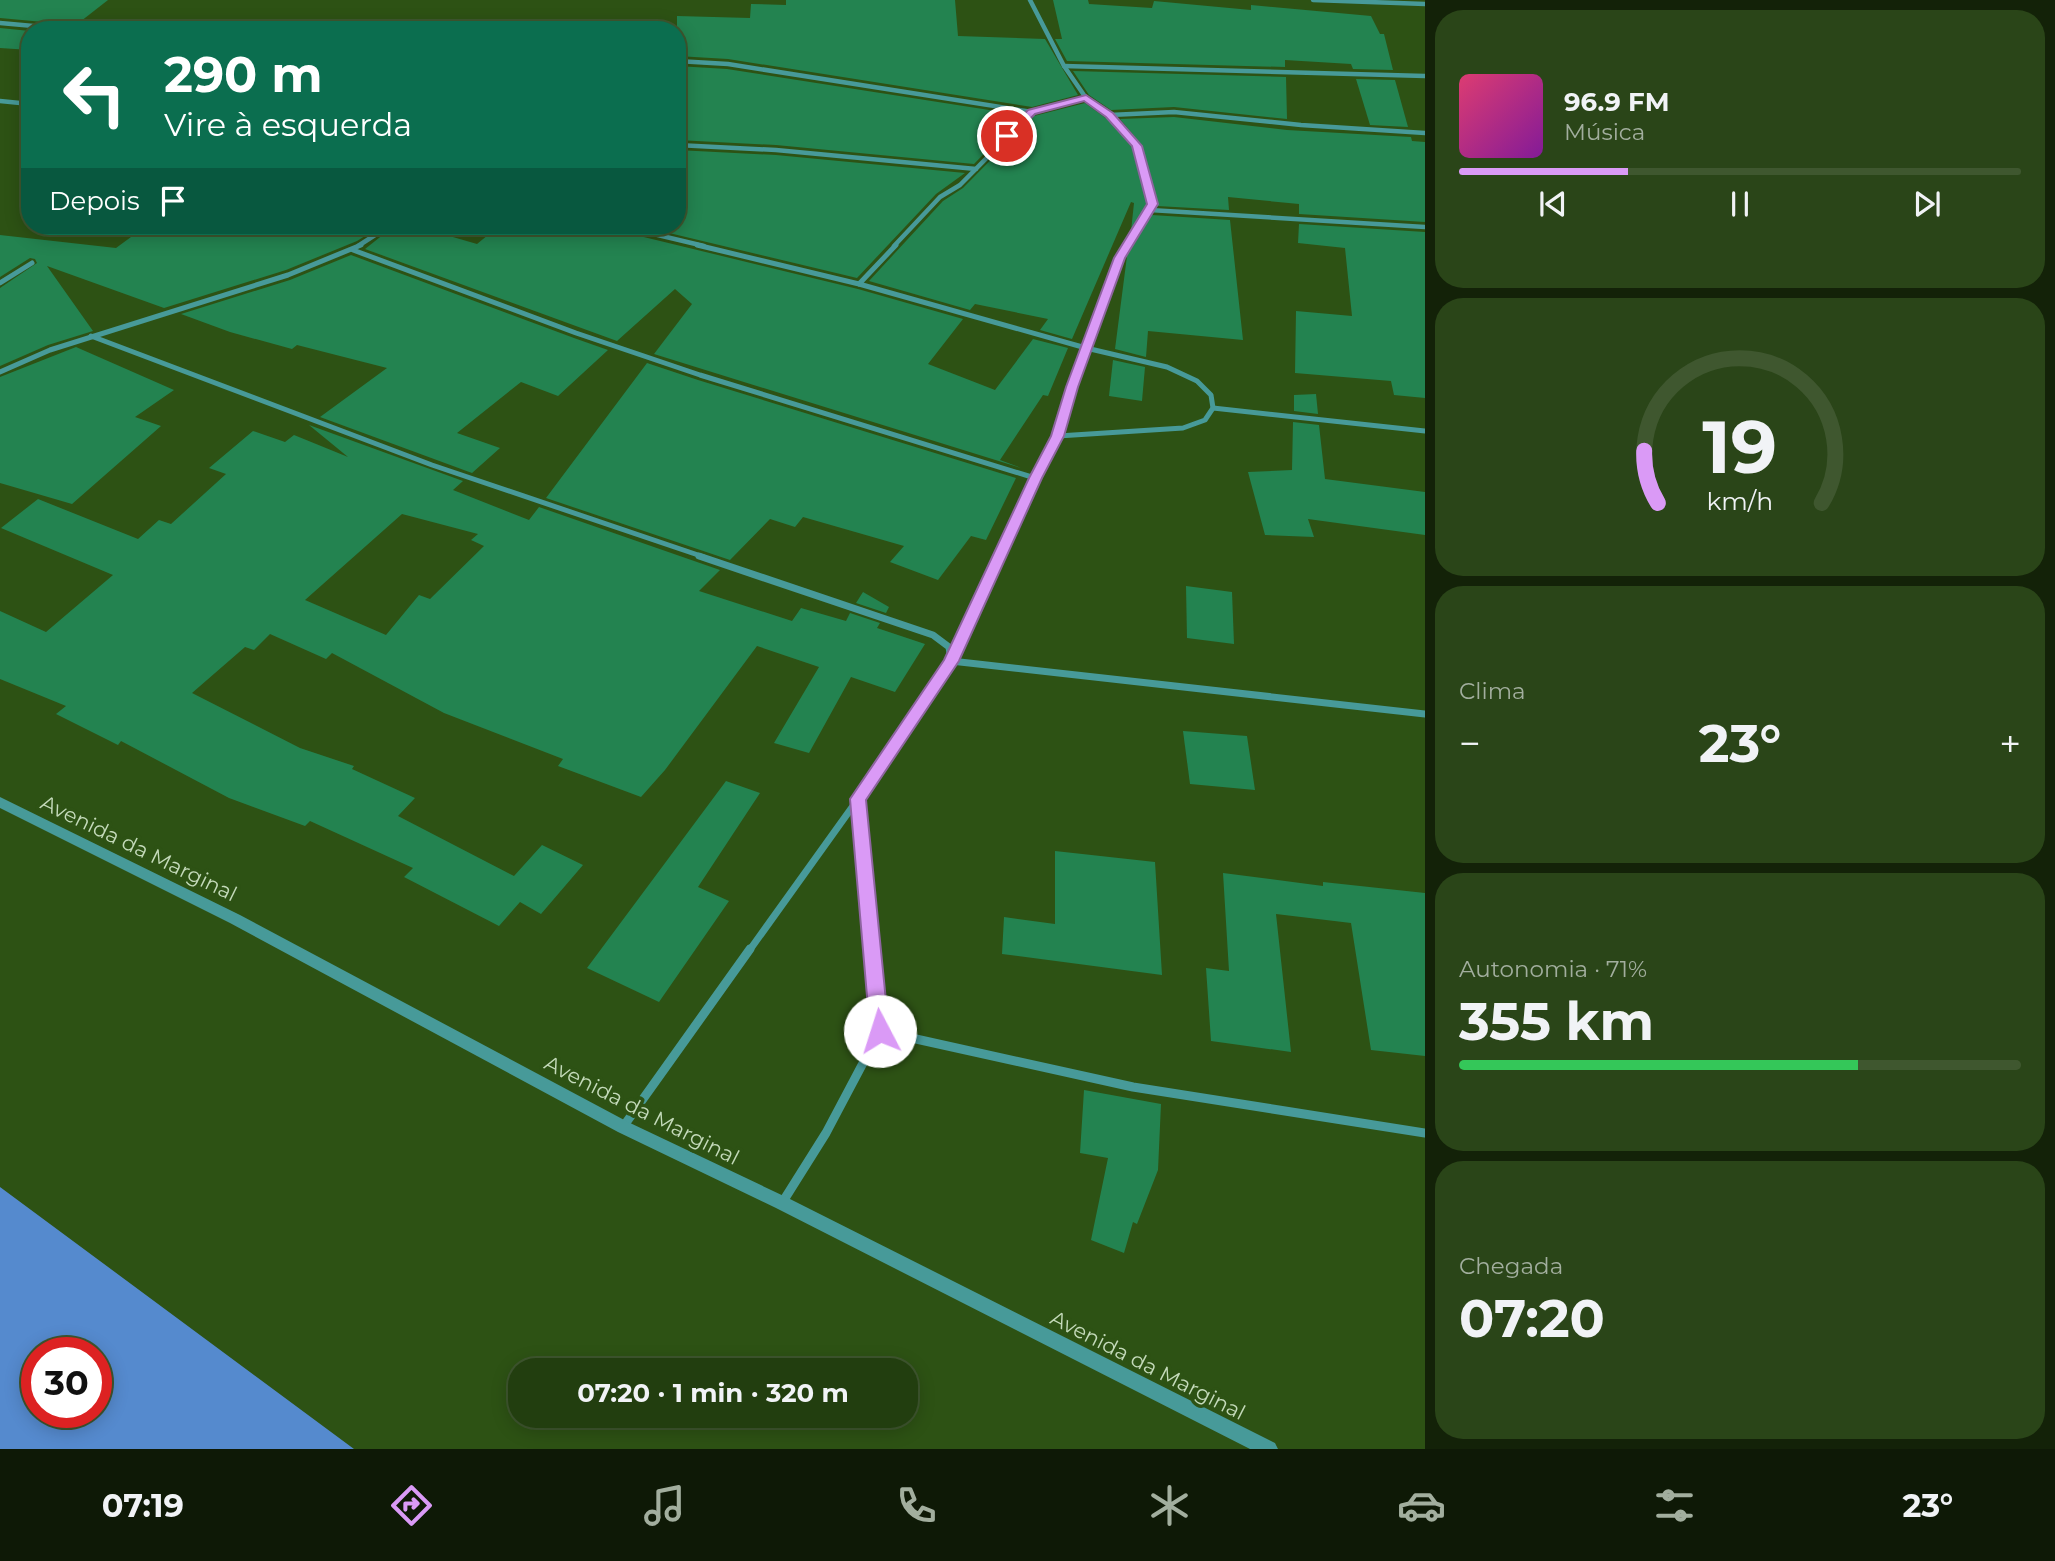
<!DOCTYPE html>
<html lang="pt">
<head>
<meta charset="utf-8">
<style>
	body { margin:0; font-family:Montserrat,sans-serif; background:#2a4518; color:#f1f3f6; height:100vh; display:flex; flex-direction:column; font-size:26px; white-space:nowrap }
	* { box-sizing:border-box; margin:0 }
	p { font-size:23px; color:#a2ae9e }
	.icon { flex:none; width:38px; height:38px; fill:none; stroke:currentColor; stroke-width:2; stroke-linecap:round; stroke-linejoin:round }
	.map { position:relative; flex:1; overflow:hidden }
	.panel { display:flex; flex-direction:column; gap:10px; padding:10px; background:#132208; width:630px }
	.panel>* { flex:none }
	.hud { position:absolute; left:21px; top:21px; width:665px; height:214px; border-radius:28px; box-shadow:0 4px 18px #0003,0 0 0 2px #3f572f; background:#0b6e4f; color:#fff; overflow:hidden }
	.speed { position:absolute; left:21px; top:1337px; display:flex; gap:14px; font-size:35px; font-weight:700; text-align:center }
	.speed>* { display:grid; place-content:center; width:91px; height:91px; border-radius:50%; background:#223e0f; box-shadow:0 4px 18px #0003,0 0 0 2px #3f572f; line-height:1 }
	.speed .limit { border:10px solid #d22; background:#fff; color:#111 }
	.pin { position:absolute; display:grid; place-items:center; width:60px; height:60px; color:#fff; margin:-30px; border:4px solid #fff; border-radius:50%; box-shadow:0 2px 7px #0007 }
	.me { position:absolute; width:77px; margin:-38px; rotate:355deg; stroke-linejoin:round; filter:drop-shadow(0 0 5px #0008) }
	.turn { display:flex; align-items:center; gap:24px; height:147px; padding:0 28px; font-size:32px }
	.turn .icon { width:91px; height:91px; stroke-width:2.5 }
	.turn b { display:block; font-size:49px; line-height:60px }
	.then { display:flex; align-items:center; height:66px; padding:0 28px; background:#0003; gap:14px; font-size:26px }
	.big { font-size:52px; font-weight:700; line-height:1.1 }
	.panel .widget { flex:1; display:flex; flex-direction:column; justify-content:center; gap:10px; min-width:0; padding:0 24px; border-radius:28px; background:#2a4518 }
	.panel .dial { align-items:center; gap:0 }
	.dial svg { height:182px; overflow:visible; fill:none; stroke:#3f572f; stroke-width:7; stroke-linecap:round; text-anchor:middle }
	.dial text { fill:#f1f3f6; stroke:none }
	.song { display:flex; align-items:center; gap:21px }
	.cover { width:84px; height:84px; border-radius:10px; background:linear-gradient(135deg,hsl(340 70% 55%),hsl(290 70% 35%)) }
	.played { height:7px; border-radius:4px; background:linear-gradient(90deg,#da9af6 30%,#3f572f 30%) }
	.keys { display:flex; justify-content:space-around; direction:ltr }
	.heat { display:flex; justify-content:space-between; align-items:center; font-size:38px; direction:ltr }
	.charge { height:10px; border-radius:5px; background:linear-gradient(90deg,#34c759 71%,#3f572f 0) }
	.trip { position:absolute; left:508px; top:1358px; width:410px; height:70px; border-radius:28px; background:#223e0f; box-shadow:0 4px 18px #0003,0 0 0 2px #3f572f; font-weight:700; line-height:70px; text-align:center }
	.menu { display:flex; height:112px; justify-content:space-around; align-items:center; background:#0e1906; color:#a2ae9e }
	.menu .icon { width:49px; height:49px }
	.menu .selected { color:#da9af6 }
	.menu b { font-size:32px; color:#f1f3f6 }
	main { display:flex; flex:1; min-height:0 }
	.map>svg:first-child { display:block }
</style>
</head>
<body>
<main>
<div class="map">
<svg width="1425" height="1449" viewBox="0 0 1425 1449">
	<rect width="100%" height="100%" fill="#2d5214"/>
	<!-- water -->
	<path fill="#558ace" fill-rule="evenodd" d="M 0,1187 L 354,1449 L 0,1449 ZM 37,1353 L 96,1353 L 96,1412 L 37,1412 Z"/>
	<!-- building -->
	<g fill="#238350" fill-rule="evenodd">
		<path d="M 0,0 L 108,0 L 76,25 L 0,18 Z"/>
		<path d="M 786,0 L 955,0 L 958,36 L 1045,39 L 1078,95 L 1032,107 L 728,59 L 677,56 L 677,16 L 750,18 L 751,4 L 786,5 Z"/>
		<path d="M 1053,0 L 1088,0 L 1089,4 L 1152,8 L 1154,1 L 1251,10 L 1251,5 L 1371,16 L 1380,34 L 1384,34 L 1393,70 L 1353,69 L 1351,64 L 1285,60 L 1285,67 L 1067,61 L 1055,39 L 1062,39 Z"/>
		<path d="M 0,28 L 30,31 L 30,50 L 0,48 Z"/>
		<path d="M 677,66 L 727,69 L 1022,115 L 974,164 L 776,145 L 677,140 Z"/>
		<path d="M 1073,71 L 1286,77 L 1287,119 L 1174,107 L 1111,110 L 1089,95 Z"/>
		<path d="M 1356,79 L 1395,80 L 1408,127 L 1370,125 Z"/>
		<path d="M 1085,103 L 1107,119 L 1133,148 L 1148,203 L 1131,231 L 1134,203 L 1131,202 L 1072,339 L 1040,330 L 1048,319 L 975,304 L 970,310 L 869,281 L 943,201 L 963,188 L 1034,116 Z"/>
		<path d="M 1174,117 L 1287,130 L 1411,137 L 1412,141 L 1425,142 L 1425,222 L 1299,214 L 1299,204 L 1228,197 L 1229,210 L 1157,206 L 1141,144 L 1120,119 Z"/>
		<path d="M 677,150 L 776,155 L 965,173 L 936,194 L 857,278 L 640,226 L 677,226 Z"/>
		<path d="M 1152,215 L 1230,220 L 1243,340 L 1148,331 L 1146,357 L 1115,349 L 1127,256 Z"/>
		<path d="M 1299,224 L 1425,232 L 1425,398 L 1394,395 L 1391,381 L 1295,373 L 1296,311 L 1352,316 L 1345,248 L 1298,243 Z"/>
		<path d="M 146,226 L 381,226 L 357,241 L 286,270 L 164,308 L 47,266 L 93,331 L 48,345 L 0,366 L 0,288 L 37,263 L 35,259 L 30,258 L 0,277 L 0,235 L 116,248 Z"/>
		<path d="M 394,226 L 415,226 L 477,244 L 499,226 L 615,226 L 619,231 L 858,289 L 963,319 L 928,364 L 995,390 L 1033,339 L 1068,348 L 1048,396 L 1043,395 L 1000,460 L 1021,468 L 654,354 L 692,304 L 675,289 L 617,341 L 365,249 Z"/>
		<path d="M 351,255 L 574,338 L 608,350 L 558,396 L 521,382 L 457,433 L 500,448 L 472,473 L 320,417 L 387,368 L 297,345 L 292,349 L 230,332 L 181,314 L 290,280 Z"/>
		<path d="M 76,347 L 174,390 L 135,417 L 161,426 L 72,504 L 0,483 L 0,377 Z"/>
		<path d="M 1113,360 L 1145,367 L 1142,401 L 1109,396 Z"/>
		<path d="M 647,363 L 698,380 L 1016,478 L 986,540 L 971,536 L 938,580 L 890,562 L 904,546 L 803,517 L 795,527 L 770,519 L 730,560 L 546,498 Z"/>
		<path d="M 1316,394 L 1318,414 L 1294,411 L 1294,395 Z"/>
		<path d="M 1293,422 L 1319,425 L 1325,479 L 1425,492 L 1425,535 L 1308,519 L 1314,537 L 1265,535 L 1248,472 L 1292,470 Z"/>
		<path d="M 309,425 L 463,481 L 453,490 L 529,520 L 539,507 L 720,570 L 699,591 L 792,621 L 801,608 L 846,621 L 850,613 L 880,623 L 877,628 L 925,644 L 895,692 L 851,677 L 809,753 L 774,743 L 819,667 L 757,646 L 665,770 L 641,797 L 558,766 L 563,759 L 444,713 L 332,653 L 326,659 L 270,634 L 254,650 L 245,647 L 192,693 L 300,748 L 354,766 L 352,769 L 415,798 L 398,816 L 514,876 L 542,845 L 583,865 L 541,914 L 520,902 L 499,926 L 404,877 L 413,868 L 310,821 L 305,826 L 229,798 L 121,741 L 118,745 L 56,714 L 66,706 L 0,679 L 0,611 L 46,632 L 113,575 L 1,528 L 38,499 L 138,539 L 159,520 L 171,524 L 226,474 L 209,468 L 253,431 L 285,442 L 294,435 L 348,457 ZM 402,514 L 478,534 L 471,540 L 484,546 L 430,599 L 419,595 L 386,635 L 305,600 Z"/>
		<path d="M 1186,586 L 1232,592 L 1234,644 L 1187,638 Z"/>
		<path d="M 863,592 L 889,607 L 886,613 L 856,603 Z"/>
		<path d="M 1183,731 L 1247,736 L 1255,790 L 1190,784 Z"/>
		<path d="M 726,781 L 760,793 L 698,887 L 729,901 L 659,1002 L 587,968 Z"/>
		<path d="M 1055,851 L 1155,862 L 1162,975 L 1002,954 L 1004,917 L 1055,924 Z"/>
		<path d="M 1223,873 L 1323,886 L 1323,882 L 1425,893 L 1425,1056 L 1371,1050 L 1351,923 L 1276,914 L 1291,1052 L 1211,1041 L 1206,968 L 1229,971 Z"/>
		<path d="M 1084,1090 L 1161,1104 L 1158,1170 L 1137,1224 L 1133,1222 L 1124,1253 L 1091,1240 L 1108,1158 L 1080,1153 Z"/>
	</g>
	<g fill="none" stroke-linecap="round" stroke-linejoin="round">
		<!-- minor-far3 -->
		<g stroke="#479a99" stroke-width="4.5">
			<path d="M 1030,0 L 1064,66 L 1086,98 L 1110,115 L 1137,146 L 1153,204 L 1127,246"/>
			<path d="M 1313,0 L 1425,4"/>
			<path d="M 0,23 L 78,30"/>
			<path d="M 677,61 L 728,64 L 1032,112"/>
			<path d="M 1064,66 L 1425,76"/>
			<path d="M 0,101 L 30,104"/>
			<path d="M 1110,115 L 1174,112 L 1301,125 L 1425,133"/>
			<path d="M 677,145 L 776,150 L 976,169"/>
			<path d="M 1150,210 L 1425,227"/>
			<path d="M 620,226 L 704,246"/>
			<path d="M 358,246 L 389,226"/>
			<path d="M 894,246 L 940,197 L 960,185 L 1032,112 L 1086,98"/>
		</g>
		<!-- minor-far2 -->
		<g stroke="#479a99" stroke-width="5">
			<path d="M 697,245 L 859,284"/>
			<path d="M 896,245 L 859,284 L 1086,348 L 1167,367 L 1197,381 L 1211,395 L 1213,408 L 1205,420 L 1183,428 L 1058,436"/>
			<path d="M 353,250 L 576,333 L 700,375 L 1035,478"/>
			<path d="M 0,283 L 32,263"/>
			<path d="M 91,336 L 432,465 L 704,557"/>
			<path d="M 0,372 L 50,350 L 288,275 L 361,245"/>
			<path d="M 1213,408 L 1425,431"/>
			<path d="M 999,557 L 1035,478 L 1058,436 L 1072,387 L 1120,258 L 1128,245"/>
		</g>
		<!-- minor-far1 -->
		<g stroke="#479a99" stroke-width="7">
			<path d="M 699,556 L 933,635 L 949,647 L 951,661 L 1425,714"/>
			<path d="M 858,800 L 872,951"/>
			<path d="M 749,951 L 858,799 L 951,661 L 999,556"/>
		</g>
		<!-- minor -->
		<g stroke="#479a99" stroke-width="9">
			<path d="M 880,1031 L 1133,1087 L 1425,1133"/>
			<path d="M 623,1127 L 750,949"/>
			<path d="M 782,1203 L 826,1133 L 880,1031 L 872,949"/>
		</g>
		<!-- tertiary -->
		<path fill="#479a99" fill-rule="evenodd" d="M 0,797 L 240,915 L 628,1122 L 788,1198 L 1275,1443 L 1278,1449 L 1250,1449 L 776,1208 L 618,1132 L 230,923 L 0,808 Z"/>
	</g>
	<!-- route -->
	<path fill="#da9af6" stroke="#8e64a0" stroke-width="2" d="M 1086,95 L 1113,113 L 1142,146 L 1158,204 L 1125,258 L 1078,387 L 1064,436 L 1042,478 L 959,661 L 866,800 L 889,1031 L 887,1036 L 880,1039 L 873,1036 L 870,1031 L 850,799 L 944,660 L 1029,478 L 1051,436 L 1066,387 L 1114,258 L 1147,204 L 1132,146 L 1106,117 L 1084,101 L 1035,114 L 1011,138 L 1002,136 L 1028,110 Z"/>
	<g text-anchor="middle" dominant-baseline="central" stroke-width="7" stroke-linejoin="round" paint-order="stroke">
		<!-- near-street labels -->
		<g font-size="21" fill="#c4daba" stroke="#2d5214">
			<text transform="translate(139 848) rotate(26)">Avenida da Marginal</text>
			<text transform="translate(642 1110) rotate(27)">Avenida da Marginal</text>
			<text transform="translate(1148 1365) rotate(27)">Avenida da Marginal</text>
		</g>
	</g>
</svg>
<div class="speed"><div class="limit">30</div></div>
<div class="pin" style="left:1007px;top:136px;background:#d93025"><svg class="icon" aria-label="arrive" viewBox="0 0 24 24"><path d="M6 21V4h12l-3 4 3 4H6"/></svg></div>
<svg class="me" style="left:880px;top:1031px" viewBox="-20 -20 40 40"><circle r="19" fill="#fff"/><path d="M0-13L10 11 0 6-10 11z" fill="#da9af6"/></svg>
<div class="trip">07:20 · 1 min · 320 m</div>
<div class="hud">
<div class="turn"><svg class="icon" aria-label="left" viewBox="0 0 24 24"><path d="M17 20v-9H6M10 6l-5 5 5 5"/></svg><div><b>290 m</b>Vire à esquerda</div></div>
<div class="then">Depois<svg class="icon" aria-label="arrive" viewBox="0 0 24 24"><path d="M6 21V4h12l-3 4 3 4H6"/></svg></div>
</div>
</div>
<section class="panel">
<div class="widget">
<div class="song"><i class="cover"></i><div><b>96.9 FM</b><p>Música</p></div></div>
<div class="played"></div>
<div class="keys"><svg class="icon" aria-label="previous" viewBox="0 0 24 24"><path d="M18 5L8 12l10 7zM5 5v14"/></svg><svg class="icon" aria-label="pause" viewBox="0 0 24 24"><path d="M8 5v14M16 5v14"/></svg><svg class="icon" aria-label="next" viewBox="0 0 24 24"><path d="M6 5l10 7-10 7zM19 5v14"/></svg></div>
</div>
<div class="widget dial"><svg viewBox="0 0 100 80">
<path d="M14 69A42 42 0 1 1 86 69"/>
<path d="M14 69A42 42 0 0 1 8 46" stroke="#da9af6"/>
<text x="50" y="56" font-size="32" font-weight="700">19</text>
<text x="50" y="72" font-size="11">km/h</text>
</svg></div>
<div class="widget"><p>Clima</p>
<div class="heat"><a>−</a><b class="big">23°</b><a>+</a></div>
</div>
<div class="widget"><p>Autonomia · 71%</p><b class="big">355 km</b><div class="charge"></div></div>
<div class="widget"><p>Chegada</p><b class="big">07:20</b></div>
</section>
</main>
<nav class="menu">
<b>07:19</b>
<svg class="icon selected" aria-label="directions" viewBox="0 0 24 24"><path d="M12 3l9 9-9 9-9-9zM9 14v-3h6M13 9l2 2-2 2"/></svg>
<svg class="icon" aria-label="music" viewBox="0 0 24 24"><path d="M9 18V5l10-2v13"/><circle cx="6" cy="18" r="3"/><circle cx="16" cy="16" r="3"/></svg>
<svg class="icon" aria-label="phone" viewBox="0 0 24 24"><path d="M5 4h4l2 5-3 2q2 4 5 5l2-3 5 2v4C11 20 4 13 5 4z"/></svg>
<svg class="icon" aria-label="climate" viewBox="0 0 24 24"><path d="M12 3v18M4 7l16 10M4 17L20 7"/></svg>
<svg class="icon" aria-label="car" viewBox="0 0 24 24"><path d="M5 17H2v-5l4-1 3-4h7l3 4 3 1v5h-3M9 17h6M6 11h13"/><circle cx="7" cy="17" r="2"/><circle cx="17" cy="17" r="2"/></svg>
<svg class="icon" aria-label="filters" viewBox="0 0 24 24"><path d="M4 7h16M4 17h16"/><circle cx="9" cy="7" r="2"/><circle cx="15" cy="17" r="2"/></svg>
<b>23°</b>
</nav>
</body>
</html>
